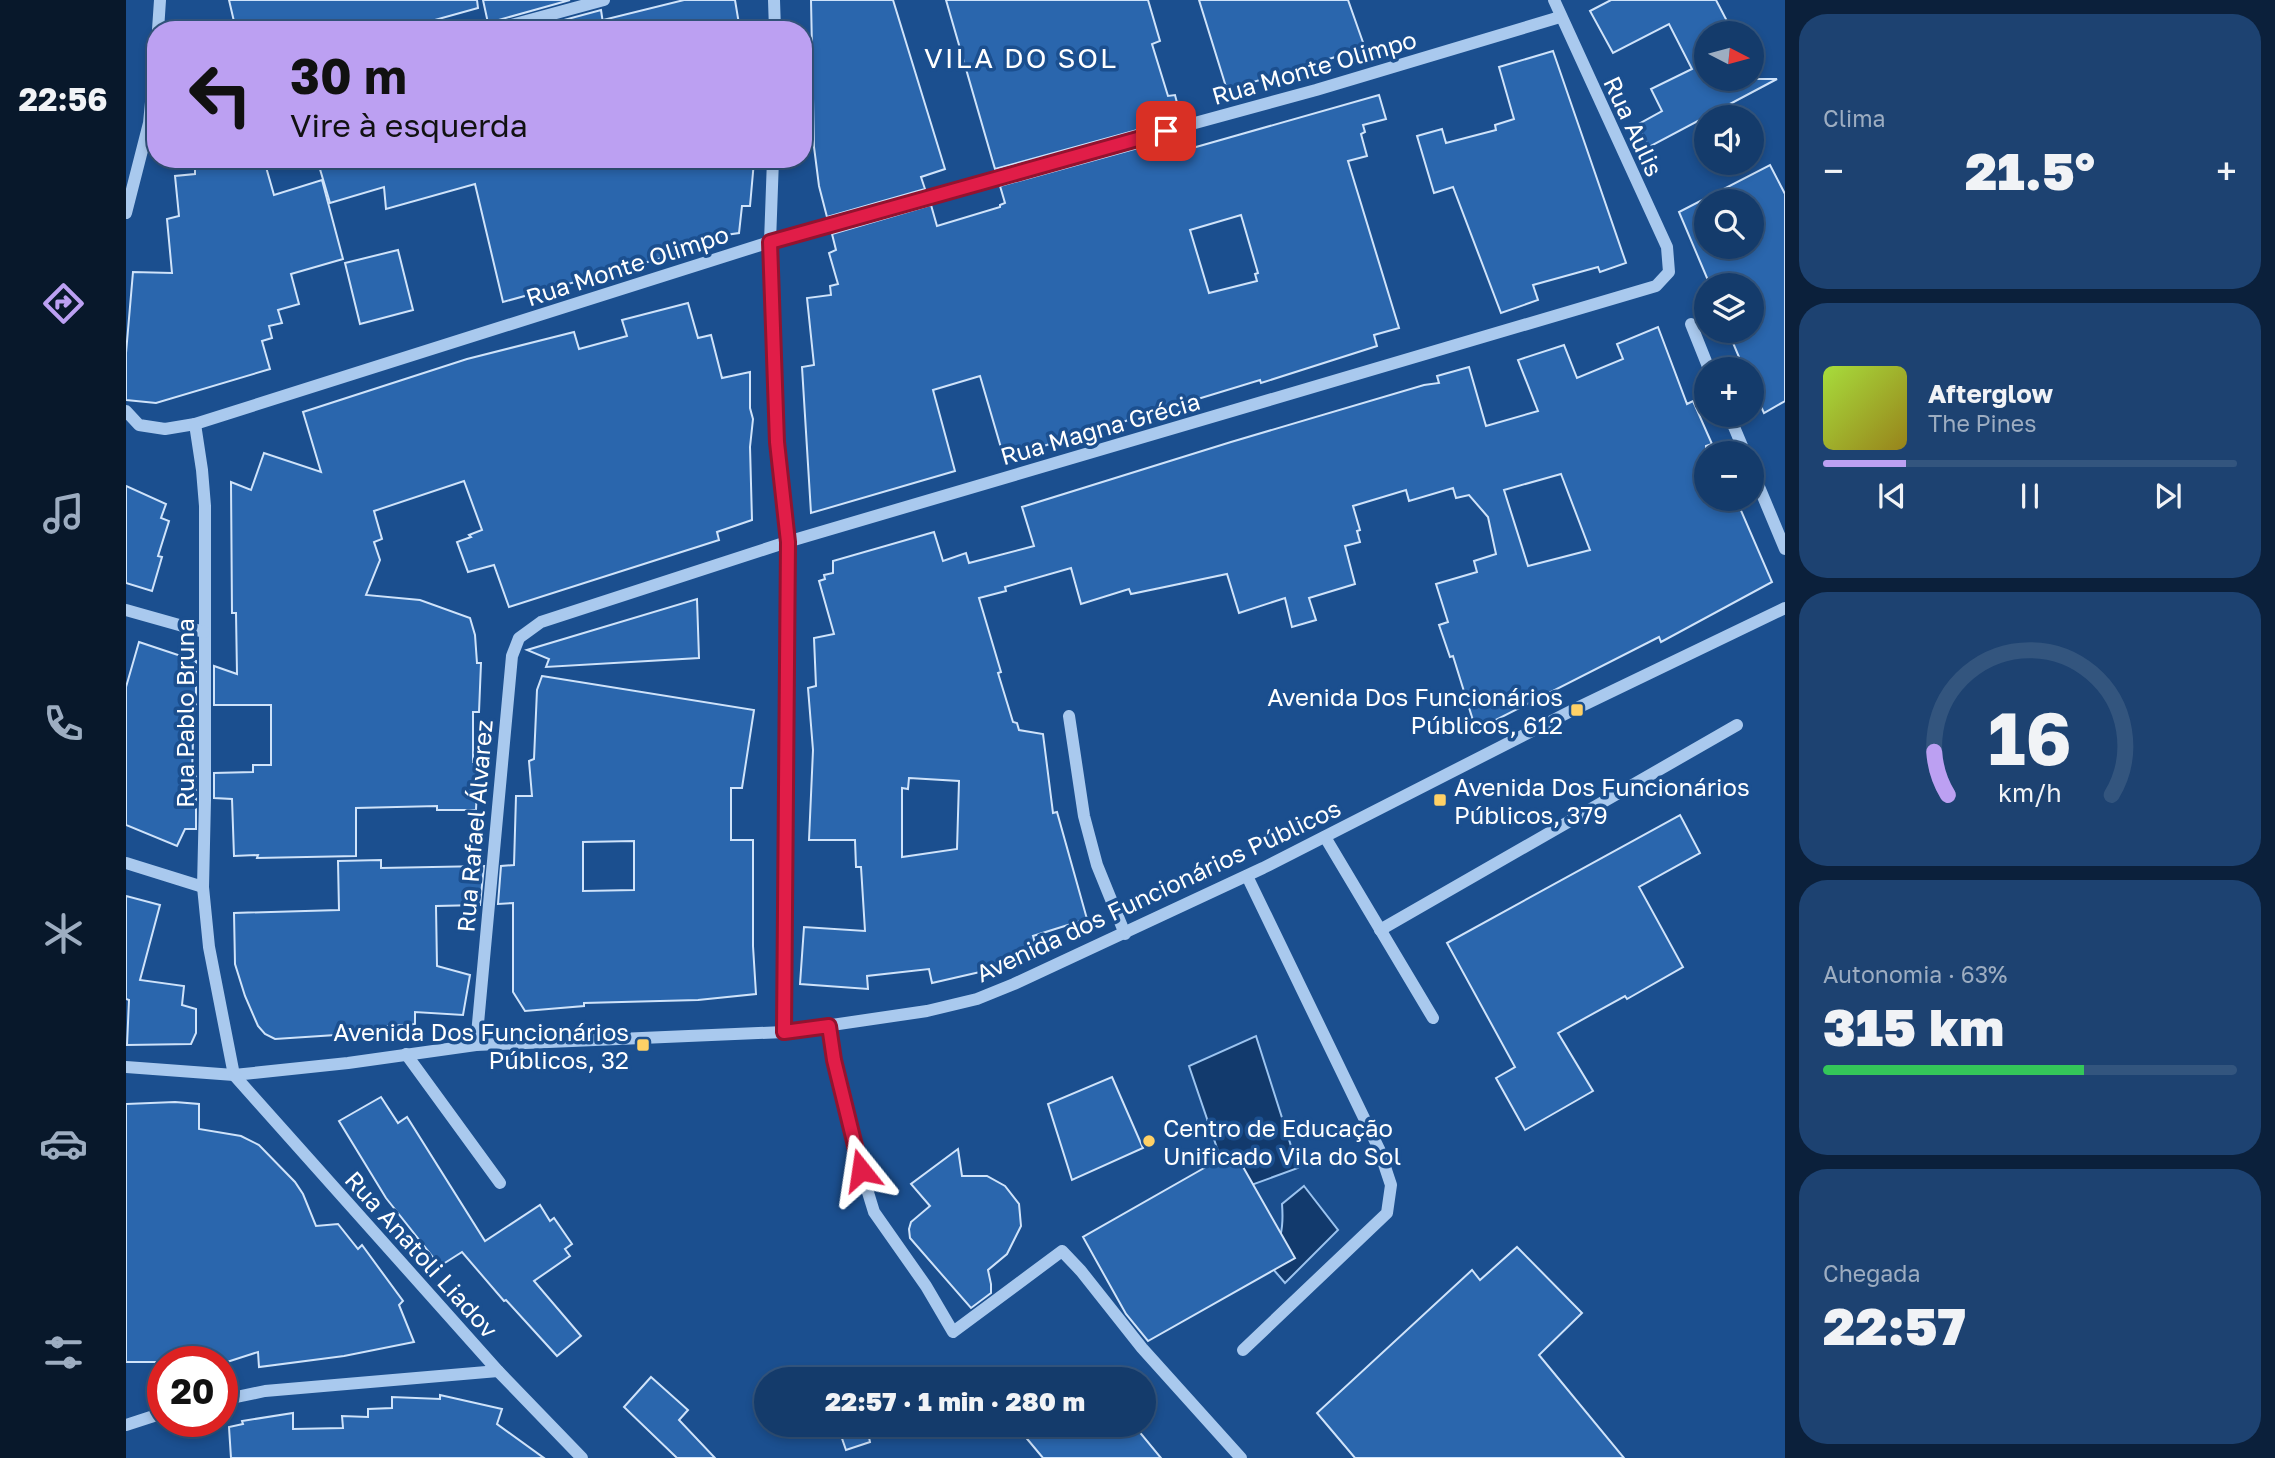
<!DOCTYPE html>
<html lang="pt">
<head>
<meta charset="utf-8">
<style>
	body { margin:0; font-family:"Golos Text",sans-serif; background:#1d4271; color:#f1f3f6; height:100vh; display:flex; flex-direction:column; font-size:26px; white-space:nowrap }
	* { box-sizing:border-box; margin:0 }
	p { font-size:23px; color:#9dadc1 }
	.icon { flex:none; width:38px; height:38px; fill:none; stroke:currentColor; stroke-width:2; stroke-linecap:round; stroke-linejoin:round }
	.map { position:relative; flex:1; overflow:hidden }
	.panel { display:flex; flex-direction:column; gap:14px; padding:14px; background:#0b203b; width:490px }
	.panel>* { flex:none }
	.top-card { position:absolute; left:21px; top:21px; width:665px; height:147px; border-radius:28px; box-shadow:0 4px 10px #0003,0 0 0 2px #33557e; background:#bca0f2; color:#111; overflow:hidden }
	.needle { width:46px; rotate:96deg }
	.controls { position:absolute; left:1568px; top:21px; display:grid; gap:14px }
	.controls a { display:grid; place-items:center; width:70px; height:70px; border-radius:50%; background:#143b6b; box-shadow:0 4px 10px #0003,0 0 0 2px #33557e; font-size:35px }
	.speed { position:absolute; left:21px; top:1346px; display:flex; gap:14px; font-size:35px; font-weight:700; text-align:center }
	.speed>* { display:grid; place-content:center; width:91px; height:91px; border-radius:50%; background:#143b6b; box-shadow:0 4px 10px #0003,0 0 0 2px #33557e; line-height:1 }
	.speed .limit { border:10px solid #d22; background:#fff; color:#111 }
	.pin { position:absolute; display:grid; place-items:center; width:60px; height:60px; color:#fff; margin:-30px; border-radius:14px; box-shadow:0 4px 10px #0006 }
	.me { position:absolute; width:77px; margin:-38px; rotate:345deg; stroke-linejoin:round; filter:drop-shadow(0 0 5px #0008) }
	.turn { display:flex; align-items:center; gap:24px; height:147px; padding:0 28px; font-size:32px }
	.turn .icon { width:91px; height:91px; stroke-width:2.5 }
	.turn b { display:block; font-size:49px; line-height:60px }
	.big { font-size:52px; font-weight:800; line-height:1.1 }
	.panel .tile { flex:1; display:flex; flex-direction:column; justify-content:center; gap:10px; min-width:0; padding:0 24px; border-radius:28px; background:#1d4271 }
	.panel .dial { align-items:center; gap:0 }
	.dial svg { height:182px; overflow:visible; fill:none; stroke:#33557e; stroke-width:7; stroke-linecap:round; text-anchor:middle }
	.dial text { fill:#f1f3f6; stroke:none }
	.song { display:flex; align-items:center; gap:21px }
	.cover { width:84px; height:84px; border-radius:10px; background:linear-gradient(135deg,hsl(80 70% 55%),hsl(50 70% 35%)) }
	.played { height:7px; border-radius:4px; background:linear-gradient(90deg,#bca0f2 20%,#33557e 20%) }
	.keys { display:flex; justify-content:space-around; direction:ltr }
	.heat { display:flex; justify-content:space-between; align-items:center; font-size:38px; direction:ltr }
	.charge { height:10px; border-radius:5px; background:linear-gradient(90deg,#34c759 63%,#33557e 0) }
	.trip { position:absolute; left:628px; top:1367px; width:402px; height:70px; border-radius:35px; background:#143b6b; box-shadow:0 4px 10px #0003,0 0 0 2px #33557e; font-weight:800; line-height:70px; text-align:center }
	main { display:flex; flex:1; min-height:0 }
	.tab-bar { display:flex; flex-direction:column; width:126px; justify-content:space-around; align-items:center; background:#08182b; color:#9dadc1 }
	.tab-bar .icon { width:49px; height:49px }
	.tab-bar .active { color:#bca0f2 }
	.tab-bar b { font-size:32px; color:#f1f3f6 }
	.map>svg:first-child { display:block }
</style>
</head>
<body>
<main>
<nav class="tab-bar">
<b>22:56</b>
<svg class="icon active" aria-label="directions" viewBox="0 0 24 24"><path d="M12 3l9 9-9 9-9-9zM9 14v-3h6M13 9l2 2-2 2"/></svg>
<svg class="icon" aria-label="music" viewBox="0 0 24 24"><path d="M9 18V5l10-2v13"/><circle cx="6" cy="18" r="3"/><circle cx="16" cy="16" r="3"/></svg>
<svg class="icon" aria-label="phone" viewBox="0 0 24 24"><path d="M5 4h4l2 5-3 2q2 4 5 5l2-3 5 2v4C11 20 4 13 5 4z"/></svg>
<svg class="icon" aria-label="climate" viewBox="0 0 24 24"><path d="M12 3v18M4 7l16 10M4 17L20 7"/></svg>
<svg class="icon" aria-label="car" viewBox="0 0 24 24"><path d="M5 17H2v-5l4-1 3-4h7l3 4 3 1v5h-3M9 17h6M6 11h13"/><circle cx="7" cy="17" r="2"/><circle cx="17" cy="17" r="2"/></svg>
<svg class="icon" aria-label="filters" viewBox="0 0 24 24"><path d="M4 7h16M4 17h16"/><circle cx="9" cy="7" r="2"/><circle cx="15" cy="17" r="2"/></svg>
</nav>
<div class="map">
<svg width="1659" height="1458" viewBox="0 0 1659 1458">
	<rect width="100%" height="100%" fill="#1b4f8f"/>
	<!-- water -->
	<g fill="#123a6d" stroke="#9cc4f0" stroke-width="2">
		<path d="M 1130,1036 L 1172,1168 L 1106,1192 L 1063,1066 Z"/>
		<path d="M 1178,1186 L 1212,1230 L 1159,1283 L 1141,1262 C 1155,1241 1158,1230 1156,1204 Z"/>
	</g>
	<!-- building -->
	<g fill="#2a66ad" stroke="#cfe3fa" stroke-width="2" fill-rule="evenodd">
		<path d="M 103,0 L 351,0 L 352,8 L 273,30 L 110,30 Z"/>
		<path d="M 357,0 L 444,0 L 362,23 Z"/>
		<path d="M 558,0 L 609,0 L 614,30 L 478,30 L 477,20 Z"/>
		<path d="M 685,0 L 767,0 L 819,169 L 795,177 L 799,189 L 701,217 L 693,186 L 688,147 Z"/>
		<path d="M 820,0 L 1022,0 L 1034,41 L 1026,44 L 1042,96 L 1049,95 L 1055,118 L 869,169 Z"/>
		<path d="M 1073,0 L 1222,0 L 1239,48 L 1101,90 Z"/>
		<path d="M 1485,0 L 1590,0 L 1602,23 L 1580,33 L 1580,79 L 1651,79 L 1523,147 L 1511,125 L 1536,111 L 1525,89 L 1566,69 L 1543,24 L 1487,53 L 1464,11 Z"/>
		<path d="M 475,10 L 478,30 L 401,30 Z"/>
		<path d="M 1427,51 L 1500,263 L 1474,272 L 1472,267 L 1407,285 L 1412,300 L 1375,313 L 1327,187 L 1308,193 L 1291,136 L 1316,129 L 1320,143 L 1370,130 L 1369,125 L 1388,119 L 1373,67 Z"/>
		<path d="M 1253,95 L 1260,119 L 1237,125 L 1239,132 L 1235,134 L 1241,156 L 1222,161 L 1273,328 L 1248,335 L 1251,346 L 1135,383 L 1134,380 L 878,458 L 854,376 L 807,390 L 829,471 L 685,513 L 676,367 L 688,365 L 681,298 L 705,295 L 704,286 L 712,284 L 703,253 L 710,250 L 706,234 L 805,205 L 811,226 L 874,207 L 874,205 L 879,203 L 874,186 L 1059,135 L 1063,149 ZM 1115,215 L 1132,273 L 1129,274 L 1131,281 L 1083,293 L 1064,230 Z"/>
		<path d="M 191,159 L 544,159 L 545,162 L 628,161 L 624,206 L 616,206 L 613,233 L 564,240 L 565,244 L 542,250 L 543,256 L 377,302 L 349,184 L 260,209 L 258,187 L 204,203 Z"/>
		<path d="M 138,160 L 148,195 L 196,180 L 217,259 L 165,274 L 173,304 L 152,310 L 156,323 L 143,326 L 146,338 L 136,341 L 144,369 L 30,403 L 0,400 L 0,353 L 7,272 L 46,273 L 41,219 L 53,216 L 49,176 L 69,174 L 69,165 Z"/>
		<path d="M 1644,165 L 1659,194 L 1659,401 L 1638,413 L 1626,387 L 1626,369 L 1618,369 L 1602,331 L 1626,331 L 1626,285 L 1584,285 L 1553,212 ZM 1580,201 L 1626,201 L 1626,247 L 1580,247 Z"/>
		<path d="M 272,250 L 287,310 L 234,324 L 219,263 Z"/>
		<path d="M 562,303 L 572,338 L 585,335 L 596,378 L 624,372 L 624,408 L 627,419 L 624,447 L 626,520 L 591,532 L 593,540 L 383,607 L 368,565 L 342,572 L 331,542 L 345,537 L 343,535 L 356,530 L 338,481 L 248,511 L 256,539 L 248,542 L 254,560 L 240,595 L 294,600 L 344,618 L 349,635 L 351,663 L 355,663 L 353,712 L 347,712 L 347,762 L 352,762 L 350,810 L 311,810 L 311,806 L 230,808 L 230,856 L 131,858 L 132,855 L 108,856 L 106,799 L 88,798 L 88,773 L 127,772 L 127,765 L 145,765 L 145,705 L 88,705 L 88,666 L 111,674 L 110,613 L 106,613 L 105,482 L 125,490 L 138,453 L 195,472 L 177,412 L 341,359 L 448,332 L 453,349 L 501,336 L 496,320 Z"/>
		<path d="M 1532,327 L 1561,404 L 1567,401 L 1586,444 L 1580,446 L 1580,499 L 1610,499 L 1646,582 L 1535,642 L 1533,637 L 1350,730 L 1327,656 L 1324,657 L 1313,625 L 1322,622 L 1310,584 L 1351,572 L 1348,561 L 1370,554 L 1362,517 L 1343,495 L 1330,498 L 1327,488 L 1283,501 L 1280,490 L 1227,506 L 1234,530 L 1231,531 L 1234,542 L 1219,546 L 1229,584 L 1183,598 L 1190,620 L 1166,627 L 1159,598 L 1113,613 L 1101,574 L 1005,594 L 1003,589 L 955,604 L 945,568 L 879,587 L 880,591 L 853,598 L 875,672 L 872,673 L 887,722 L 891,723 L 893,730 L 917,734 L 927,813 L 931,812 L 961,919 L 907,936 L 911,950 L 854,972 L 806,983 L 803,969 L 741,976 L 742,989 L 674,984 L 678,927 L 739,931 L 735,867 L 730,867 L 729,840 L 683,840 L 687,750 L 682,688 L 690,686 L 688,638 L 708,634 L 693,581 L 699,579 L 698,575 L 707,573 L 707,561 L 808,532 L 817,561 L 840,553 L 843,563 L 908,546 L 896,507 L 1105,442 L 1298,385 L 1313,383 L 1311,376 L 1343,367 L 1360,426 L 1412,411 L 1392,360 L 1438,345 L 1451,378 L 1497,359 L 1491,344 ZM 1435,474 L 1464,550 L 1402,566 L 1378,490 ZM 783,778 L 833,781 L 831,849 L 776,857 L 776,788 L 782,789 Z"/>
		<path d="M 0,486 L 40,504 L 35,518 L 43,521 L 32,556 L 36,557 L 26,591 L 0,583 Z"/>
		<path d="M 571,599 L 573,658 L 420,667 L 423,659 L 401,650 Z"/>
		<path d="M 13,642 L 70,661 L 70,706 L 68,706 L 66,773 L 70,773 L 70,829 L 59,829 L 51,846 L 0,825 L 0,687 Z"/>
		<path d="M 416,676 L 628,710 L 616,788 L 605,788 L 605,840 L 627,840 L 627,946 L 630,994 L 572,1000 L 458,1003 L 458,1006 L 399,1011 L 387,992 L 387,903 L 372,904 L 375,866 L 388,865 L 390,796 L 406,796 L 403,761 L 408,759 L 411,690 ZM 508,841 L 508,890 L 457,891 L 457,842 Z"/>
		<path d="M 1554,815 L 1574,853 L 1513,887 L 1557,967 L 1501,999 L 1499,996 L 1432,1033 L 1467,1091 L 1399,1130 L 1370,1078 L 1389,1067 L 1321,943 Z"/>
		<path d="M 255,860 L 255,868 L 358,866 L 354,905 L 310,906 L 311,966 L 344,975 L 337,1015 L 289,1012 L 289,1024 L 240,1028 L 240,1033 L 149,1039 L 139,1034 L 132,1026 L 119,996 L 109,964 L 108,913 L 213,910 L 212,861 Z"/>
		<path d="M 0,896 L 34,905 L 14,980 L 58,986 L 56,1005 L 70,1009 L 70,1033 L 65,1044 L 1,1045 L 3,1000 L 0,999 Z"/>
		<path d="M 986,1077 L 1017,1148 L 946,1180 L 922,1104 Z"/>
		<path d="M 255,1097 L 272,1123 L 281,1117 L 359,1241 L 414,1205 L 424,1221 L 428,1218 L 446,1244 L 439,1249 L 444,1256 L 408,1281 L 455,1336 L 431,1356 L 380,1300 L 378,1301 L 336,1252 L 314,1266 L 260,1198 L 213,1121 Z"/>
		<path d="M 49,1102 L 73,1104 L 73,1129 L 115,1136 L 133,1145 L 169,1182 L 177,1194 L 190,1226 L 212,1224 L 232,1249 L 236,1245 L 277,1301 L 273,1305 L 288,1342 L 218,1356 L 133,1367 L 132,1352 L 101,1362 L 0,1362 L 0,1104 Z"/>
		<path d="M 832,1149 L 836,1176 L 861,1176 L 879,1186 L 893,1204 L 895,1226 L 881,1254 L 862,1270 L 865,1284 L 865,1293 L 845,1308 L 784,1238 L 783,1229 L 785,1222 L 804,1206 L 785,1184 Z"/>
		<path d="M 1108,1151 L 1169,1258 L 1022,1341 L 1000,1314 L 957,1237 Z"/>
		<path d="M 1391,1247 L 1456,1313 L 1413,1355 L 1498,1458 L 1229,1458 L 1191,1413 L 1346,1270 L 1354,1280 Z"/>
		<path d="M 525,1377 L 562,1410 L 553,1420 L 589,1458 L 551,1458 L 498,1407 Z"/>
		<path d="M 314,1395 L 376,1409 L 371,1424 L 418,1458 L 105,1458 L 103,1427 L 117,1424 L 116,1421 L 167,1413 L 167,1429 L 217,1428 L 216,1416 L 242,1417 L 242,1409 L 266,1408 L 266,1397 L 314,1399 Z"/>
		<path d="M 711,1424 L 740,1424 L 744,1442 L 720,1450 Z"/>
		<path d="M 896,1424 L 1007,1424 L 1035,1458 L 917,1458 L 892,1428 Z"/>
	</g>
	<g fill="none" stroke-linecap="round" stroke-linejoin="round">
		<!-- minor -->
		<g stroke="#a9c9ee" stroke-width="12">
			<path d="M 648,0 L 649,30"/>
			<path d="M 32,30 L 34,0"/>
			<path d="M 367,30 L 478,0"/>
			<path d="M 647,159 L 644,242 L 651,442 L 661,542 L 658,1032"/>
			<path d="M 0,213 L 23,123 L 30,50"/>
			<path d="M 1565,324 L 1583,369"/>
			<path d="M 0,411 L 13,425 L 39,429 L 69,424 L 644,242 L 915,165 L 1190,90 L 1434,17"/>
			<path d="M 1603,415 L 1619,453"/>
			<path d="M 69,424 L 76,470 L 79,506 L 79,800 L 77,887 L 83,947 L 108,1075"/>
			<path d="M 1626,470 L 1659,549"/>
			<path d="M 0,610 L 78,632"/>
			<path d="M 943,716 L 958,816 L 971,865 L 999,934"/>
			<path d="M 1199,837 L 1307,1018"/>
			<path d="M 0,863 L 77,887"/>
			<path d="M 1254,930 L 1611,725"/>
			<path d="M 703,1026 L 729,1150 L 748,1212 L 800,1286 L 827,1332 L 936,1251 L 955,1271 L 1016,1348 L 1115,1458"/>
			<path d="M 350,1045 L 386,656 L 393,638 L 415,622 L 661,542 L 1530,286 L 1543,272 L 1541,247 L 1428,0"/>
			<path d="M 280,1054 L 374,1183"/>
			<path d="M 0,1067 L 108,1075 L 222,1063 L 350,1045 L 658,1032 L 801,1011 L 851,999 L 888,984 L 1137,868 L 1447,710 L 1659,608"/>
			<path d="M 108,1075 L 372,1371 L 456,1458"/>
			<path d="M 1117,1350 L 1261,1213 L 1265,1185 L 1253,1149 L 1121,876"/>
			<path d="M 96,1400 L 139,1391 L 372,1371"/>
			<path d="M 0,1425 L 37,1413"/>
		</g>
	</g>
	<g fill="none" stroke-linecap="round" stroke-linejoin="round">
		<!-- route casing -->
		<g stroke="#92132f" stroke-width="18">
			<path id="route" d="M 735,1170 L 708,1060 L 703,1026 L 658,1032 L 662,542 L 651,442 L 644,242 L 1040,131"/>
		</g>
		<!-- route -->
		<use href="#route" stroke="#e11d48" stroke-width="12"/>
	</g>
	<!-- markers -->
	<g fill="#ffd166" stroke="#1b4f8f" stroke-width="2.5">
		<rect x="1444" y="703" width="14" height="14" rx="3.5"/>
		<rect x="1307" y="793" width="14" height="14" rx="3.5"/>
		<rect x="510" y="1038" width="14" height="14" rx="3.5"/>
		<circle cx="1023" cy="1141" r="7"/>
	</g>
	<g text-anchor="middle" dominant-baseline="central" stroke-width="7" stroke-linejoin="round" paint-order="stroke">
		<!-- street labels -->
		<g font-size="24" fill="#fff" stroke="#1b4f8f">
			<text transform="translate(1188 67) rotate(-16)">Rua Monte Olimpo</text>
			<text transform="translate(1508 126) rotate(65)">Rua Aulis</text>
			<text transform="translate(501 265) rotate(-18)">Rua Monte Olimpo</text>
			<text transform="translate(974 428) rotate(-16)">Rua Magna Grécia</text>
			<text transform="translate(58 713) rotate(-90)">Rua Pablo Bruna</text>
			<text transform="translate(348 826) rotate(-85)">Rua Rafael Álvarez</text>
			<text transform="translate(1032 890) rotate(-25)">Avenida dos Funcionários Públicos</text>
			<text transform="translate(296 1254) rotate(48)">Rua Anatoli Liadov</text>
		</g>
		<!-- poi labels -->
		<g font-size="24" fill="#fff" stroke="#1b4f8f" text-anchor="end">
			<text x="1437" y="696">Avenida Dos Funcionários<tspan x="1437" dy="28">Públicos, 612</tspan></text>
			<text x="1328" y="786" text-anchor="start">Avenida Dos Funcionários<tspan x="1328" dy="28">Públicos, 379</tspan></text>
			<text x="503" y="1031">Avenida Dos Funcionários<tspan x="503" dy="28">Públicos, 32</tspan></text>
			<text x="1037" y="1127" text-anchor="start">Centro de Educação<tspan x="1037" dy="28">Unificado Vila do Sol</tspan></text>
		</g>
		<!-- quarter labels -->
		<g font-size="28" letter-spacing="2" fill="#fff" stroke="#1b4f8f">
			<text x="895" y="57">VILA DO SOL</text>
		</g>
	</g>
</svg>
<div class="controls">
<a><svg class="needle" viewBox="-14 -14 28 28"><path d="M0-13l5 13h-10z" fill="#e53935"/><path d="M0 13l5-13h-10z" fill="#9dadc1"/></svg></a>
<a><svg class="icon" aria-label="sound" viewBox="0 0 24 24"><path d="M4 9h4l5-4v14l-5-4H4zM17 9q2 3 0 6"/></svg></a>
<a><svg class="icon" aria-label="search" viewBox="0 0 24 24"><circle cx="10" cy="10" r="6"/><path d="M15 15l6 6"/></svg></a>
<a><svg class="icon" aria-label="layers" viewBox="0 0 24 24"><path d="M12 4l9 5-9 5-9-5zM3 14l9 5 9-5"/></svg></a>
<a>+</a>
<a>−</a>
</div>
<div class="speed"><div class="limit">20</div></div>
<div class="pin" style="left:1040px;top:131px;background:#d93025"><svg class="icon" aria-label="arrive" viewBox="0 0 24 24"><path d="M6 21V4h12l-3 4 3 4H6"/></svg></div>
<svg class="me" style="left:735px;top:1170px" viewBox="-20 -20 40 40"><path d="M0-17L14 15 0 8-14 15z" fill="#e11d48" stroke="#fff" stroke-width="4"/></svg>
<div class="trip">22:57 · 1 min · 280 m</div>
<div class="top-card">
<div class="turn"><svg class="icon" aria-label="left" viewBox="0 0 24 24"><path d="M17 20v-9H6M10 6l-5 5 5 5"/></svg><div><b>30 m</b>Vire à esquerda</div></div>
</div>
</div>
<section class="panel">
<div class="tile"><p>Clima</p>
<div class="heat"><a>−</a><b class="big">21.5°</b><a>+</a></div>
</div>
<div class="tile">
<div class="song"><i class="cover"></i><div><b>Afterglow</b><p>The Pines</p></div></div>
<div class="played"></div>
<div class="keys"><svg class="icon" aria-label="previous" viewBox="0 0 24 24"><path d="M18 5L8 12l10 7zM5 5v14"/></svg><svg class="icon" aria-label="pause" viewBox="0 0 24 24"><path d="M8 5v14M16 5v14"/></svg><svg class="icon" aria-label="next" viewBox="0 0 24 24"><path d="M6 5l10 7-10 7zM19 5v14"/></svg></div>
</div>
<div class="tile dial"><svg viewBox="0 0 100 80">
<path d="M14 69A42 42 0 1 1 86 69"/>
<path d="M14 69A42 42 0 0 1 8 50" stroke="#bca0f2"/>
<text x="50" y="56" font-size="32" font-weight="700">16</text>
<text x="50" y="72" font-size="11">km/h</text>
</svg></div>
<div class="tile"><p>Autonomia · 63%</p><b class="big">315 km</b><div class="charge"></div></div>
<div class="tile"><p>Chegada</p><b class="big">22:57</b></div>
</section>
</main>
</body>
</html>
